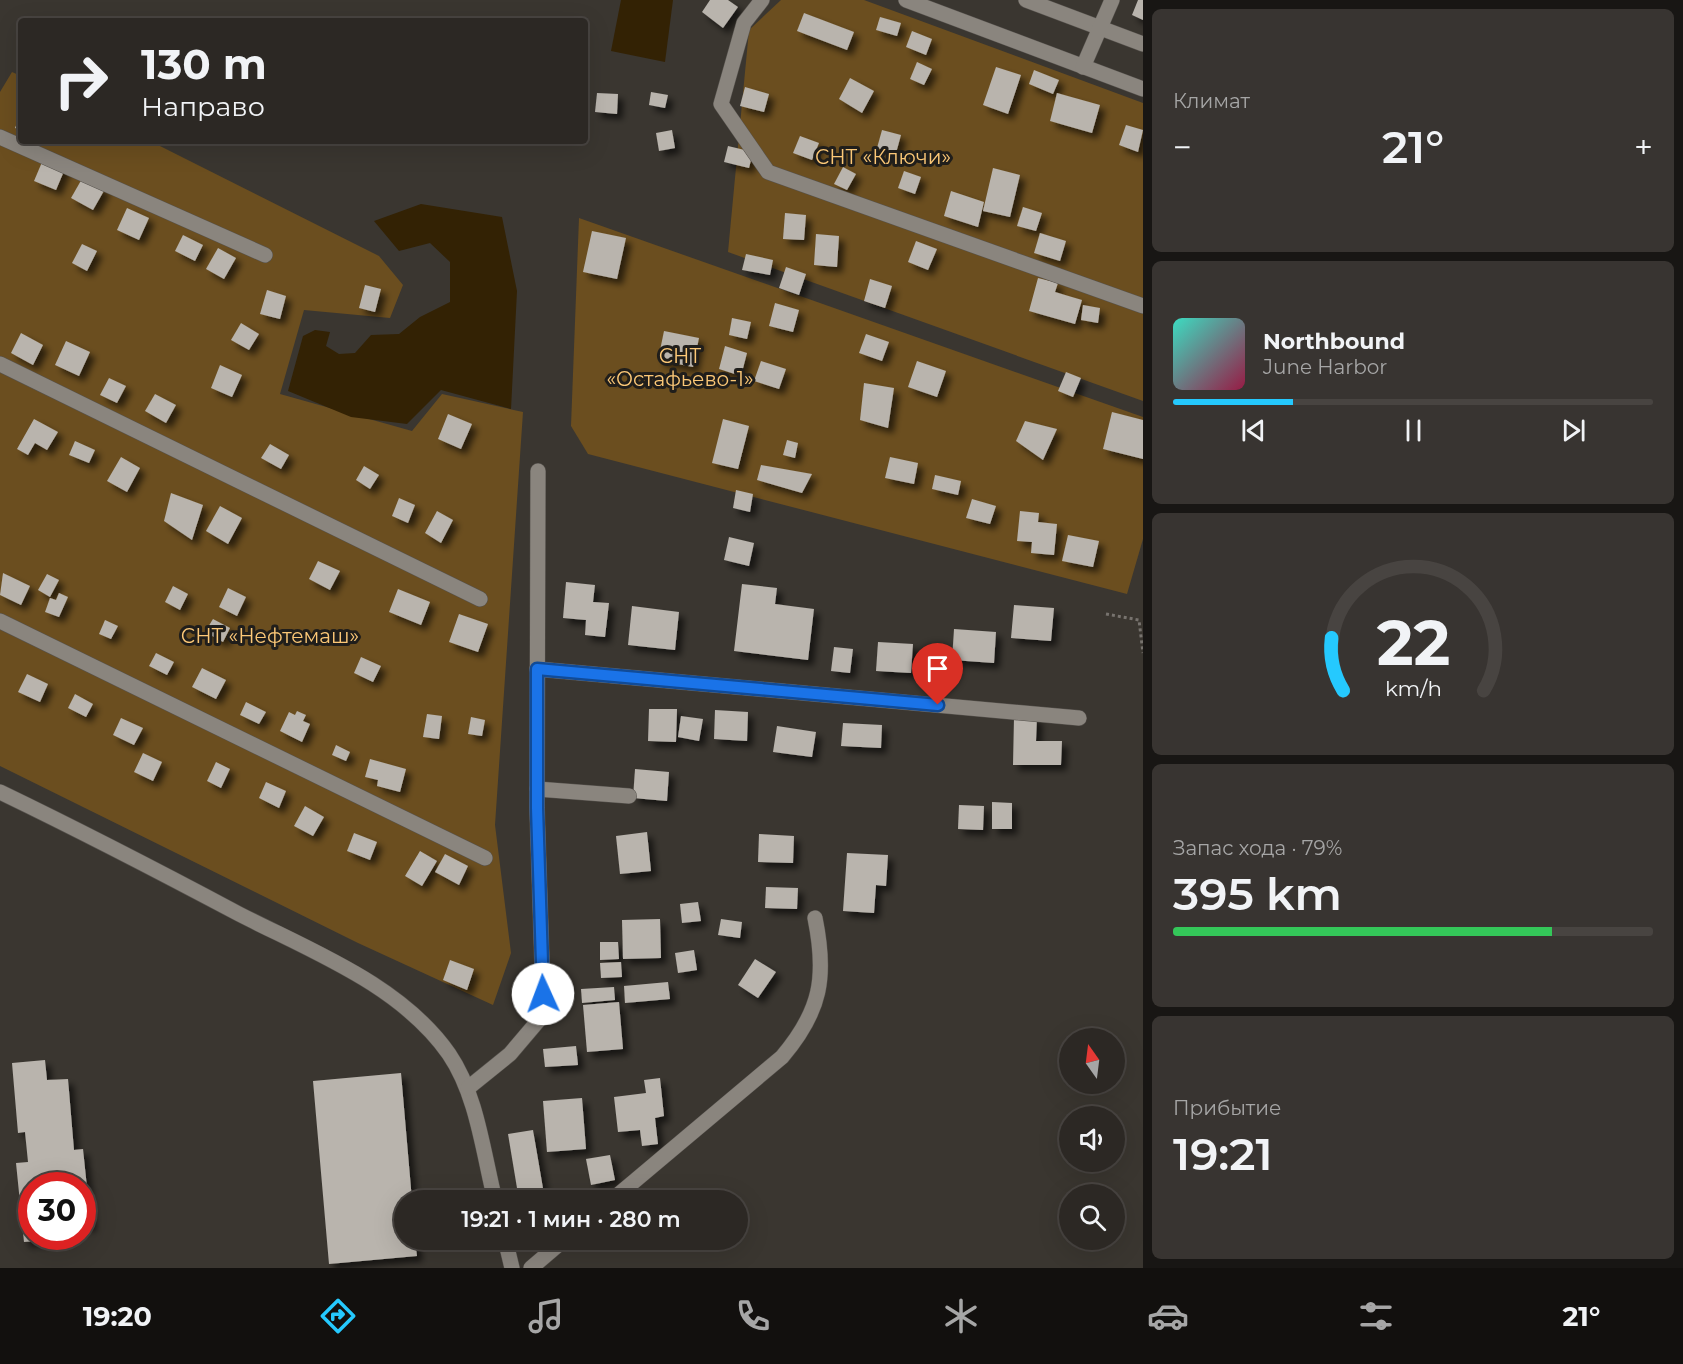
<!DOCTYPE html>
<html lang="ru">
<head>
<meta charset="utf-8">
<style>
	body { margin:0; font-family:Montserrat,sans-serif; background:#383431; color:#f1f3f6; height:100vh; display:flex; flex-direction:column; font-size:22px; white-space:nowrap }
	* { box-sizing:border-box; margin:0 }
	p { font-size:20px; color:#a6a6a6 }
	.icon { flex:none; width:33px; height:33px; fill:none; stroke:currentColor; stroke-width:2; stroke-linecap:round; stroke-linejoin:round }
	.map { position:relative; flex:1; overflow:hidden }
	.details { display:flex; flex-direction:column; gap:9px; padding:9px; background:#181614; width:540px }
	.details>* { flex:none }
	.guide { position:absolute; left:18px; top:18px; width:570px; height:126px; border-radius:6px; box-shadow:0 6px 24px #0002,0 0 0 2px #484441; background:#2c2824; color:#f1f3f6; overflow:hidden }
	.needle { width:39px; rotate:346deg }
	.controls { position:absolute; left:1059px; top:1028px; display:grid; gap:12px }
	.controls a { display:grid; place-items:center; width:66px; height:66px; border-radius:50%; background:#2c2824; box-shadow:0 6px 24px #0002,0 0 0 2px #484441; font-size:30px }
	.speed { position:absolute; left:18px; top:1172px; display:flex; gap:12px; font-size:30px; font-weight:700; text-align:center }
	.speed>* { display:grid; place-content:center; width:78px; height:78px; border-radius:50%; background:#2c2824; box-shadow:0 6px 24px #0002,0 0 0 2px #484441; line-height:1 }
	.speed .limit { border:9px solid #d22; background:#fff; color:#111 }
	.pin { position:absolute; display:grid; place-items:center; width:51px; height:51px; color:#fff; margin:-62px -26px; border-radius:50% 50% 50% 0; rotate:-45deg; box-shadow:0 0 6px #0007 }
	.pin .icon { rotate:45deg }
	.me { position:absolute; width:66px; margin:-33px; rotate:358deg; stroke-linejoin:round; filter:drop-shadow(0 0 4px #0008) }
	.turn { display:flex; align-items:center; gap:21px; height:126px; padding:0 24px; font-size:27px }
	.turn .icon { width:78px; height:78px; stroke-width:2.5 }
	.turn b { display:block; font-size:42px; line-height:51px }
	.big { font-size:45px; font-weight:600; line-height:1.1 }
	.details .card { flex:1; display:flex; flex-direction:column; justify-content:center; gap:9px; min-width:0; padding:0 21px; border-radius:9px; background:#383431 }
	.details .dial { align-items:center; gap:0 }
	.dial svg { height:156px; overflow:visible; fill:none; stroke:#484441; stroke-width:7; stroke-linecap:round; text-anchor:middle }
	.dial text { fill:#f1f3f6; stroke:none }
	.song { display:flex; align-items:center; gap:18px }
	.cover { width:72px; height:72px; border-radius:9px; background:linear-gradient(135deg,hsl(170 70% 55%),hsl(340 70% 35%)) }
	.played { height:6px; border-radius:3px; background:linear-gradient(90deg,#25c9fe 25%,#484441 25%) }
	.keys { display:flex; justify-content:space-around; direction:ltr }
	.heat { display:flex; justify-content:space-between; align-items:center; font-size:33px; direction:ltr }
	.charge { height:9px; border-radius:4px; background:linear-gradient(90deg,#34c759 79%,#484441 0) }
	.trip { position:absolute; left:394px; top:1190px; width:354px; height:60px; border-radius:30px; background:#2c2824; box-shadow:0 6px 24px #0002,0 0 0 2px #484441; font-weight:600; line-height:60px; text-align:center }
	.tab-bar { display:flex; height:96px; justify-content:space-around; align-items:center; background:#12100e; color:#a6a6a6 }
	.tab-bar .icon { width:42px; height:42px }
	.tab-bar .active { color:#25c9fe }
	.tab-bar b { font-size:27px; color:#f1f3f6 }
	main { display:flex; flex:1; min-height:0 }
	.map>svg:first-child { display:block }
</style>
</head>
<body>
<main>
<div class="map">
<svg width="1143" height="1268" viewBox="0 0 1143 1268">
	<defs>
		<filter id="shadow"><feDropShadow dx="5.5" dy="5.5" stdDeviation="3" flood-color="#0009"/></filter>
	</defs>
	<rect width="100%" height="100%" fill="#3a3630"/>
	<!-- green -->
	<g fill="#6b4e1f">
		<path d="M 781,0 L 864,0 L 1143,103 L 1143,401 L 728,252 L 749,30 Z"/>
		<path d="M 12,72 L 21,76 L 21,141 L 150,141 L 379,256 L 403,285 L 390,318 L 304,310 L 280,394 L 412,431 L 442,394 L 523,412 L 495,825 L 511,953 L 493,1005 L 358,943 L 0,766 L 0,92 Z"/>
		<path d="M 579,218 L 1143,417 L 1143,539 L 1127,594 L 588,454 L 571,426 Z"/>
	</g>
	<!-- water -->
	<g fill="#332204">
		<path d="M 621,0 L 673,0 L 665,62 L 611,51 Z"/>
		<path d="M 421,204 L 502,217 L 517,291 L 511,409 L 441,390 L 407,424 L 351,417 L 288,391 L 303,336 L 315,330 L 330,332 L 326,346 L 339,354 L 355,353 L 371,335 L 399,334 L 420,317 L 450,302 L 450,262 L 430,243 L 399,251 L 374,221 Z"/>
	</g>
	<!-- building -->
	<g fill="#b9b4ad" filter="url(#shadow)">
		<path d="M 710,0 L 728,0 L 738,7 L 723,28 L 702,12 Z"/>
		<path d="M 1138,0 L 1143,0 L 1143,20 L 1132,15 Z"/>
		<path d="M 804,13 L 854,32 L 847,50 L 797,31 Z"/>
		<path d="M 880,17 L 901,23 L 897,36 L 876,30 Z"/>
		<path d="M 912,31 L 932,39 L 926,55 L 906,47 Z"/>
		<path d="M 917,62 L 932,69 L 924,85 L 910,79 Z"/>
		<path d="M 996,67 L 1021,75 L 1008,114 L 983,105 Z"/>
		<path d="M 1034,70 L 1059,80 L 1053,94 L 1029,84 Z"/>
		<path d="M 850,78 L 874,91 L 862,113 L 839,99 Z"/>
		<path d="M 745,87 L 769,94 L 764,112 L 740,106 Z"/>
		<path d="M 651,92 L 668,95 L 665,108 L 649,105 Z"/>
		<path d="M 597,93 L 618,94 L 617,114 L 595,112 Z"/>
		<path d="M 1057,93 L 1100,105 L 1092,133 L 1050,121 Z"/>
		<path d="M 21,113 L 21,130 L 15,128 Z"/>
		<path d="M 1126,125 L 1143,130 L 1138,152 L 1119,145 Z"/>
		<path d="M 672,130 L 675,148 L 659,151 L 656,133 Z"/>
		<path d="M 882,130 L 901,135 L 896,153 L 877,148 Z"/>
		<path d="M 800,136 L 819,143 L 812,160 L 793,153 Z"/>
		<path d="M 728,146 L 753,152 L 749,168 L 724,162 Z"/>
		<path d="M 45,155 L 67,164 L 56,190 L 34,181 Z"/>
		<path d="M 843,167 L 856,174 L 847,190 L 834,184 Z"/>
		<path d="M 993,168 L 1020,175 L 1010,217 L 983,211 Z"/>
		<path d="M 904,171 L 921,177 L 915,194 L 898,188 Z"/>
		<path d="M 83,177 L 105,189 L 93,210 L 71,198 Z"/>
		<path d="M 951,191 L 984,202 L 978,227 L 944,216 Z"/>
		<path d="M 1023,207 L 1042,213 L 1036,231 L 1017,226 Z"/>
		<path d="M 127,208 L 149,218 L 139,240 L 117,230 Z"/>
		<path d="M 785,213 L 806,215 L 804,240 L 783,239 Z"/>
		<path d="M 592,231 L 626,238 L 617,279 L 583,272 Z"/>
		<path d="M 1040,233 L 1066,241 L 1060,261 L 1034,253 Z"/>
		<path d="M 816,234 L 839,236 L 837,267 L 814,265 Z"/>
		<path d="M 183,235 L 203,245 L 195,261 L 175,251 Z"/>
		<path d="M 916,241 L 937,249 L 928,270 L 908,262 Z"/>
		<path d="M 82,244 L 97,251 L 87,271 L 72,263 Z"/>
		<path d="M 218,248 L 236,258 L 224,279 L 206,269 Z"/>
		<path d="M 746,254 L 773,260 L 770,275 L 742,270 Z"/>
		<path d="M 786,267 L 806,274 L 799,295 L 779,288 Z"/>
		<path d="M 1038,278 L 1058,283 L 1055,292 L 1082,300 L 1075,324 L 1029,311 Z"/>
		<path d="M 870,279 L 892,286 L 885,308 L 864,301 Z"/>
		<path d="M 365,285 L 381,289 L 375,312 L 359,308 Z"/>
		<path d="M 267,290 L 286,296 L 280,319 L 260,314 Z"/>
		<path d="M 775,303 L 799,310 L 793,332 L 769,326 Z"/>
		<path d="M 1083,305 L 1100,308 L 1098,323 L 1081,320 Z"/>
		<path d="M 732,318 L 751,322 L 747,339 L 729,335 Z"/>
		<path d="M 241,323 L 259,334 L 249,350 L 231,340 Z"/>
		<path d="M 664,331 L 699,338 L 693,367 L 658,360 Z"/>
		<path d="M 21,333 L 43,345 L 33,365 L 11,353 Z"/>
		<path d="M 866,334 L 889,342 L 882,361 L 859,353 Z"/>
		<path d="M 66,341 L 90,352 L 79,376 L 55,365 Z"/>
		<path d="M 725,346 L 747,353 L 741,376 L 719,369 Z"/>
		<path d="M 761,361 L 786,369 L 779,389 L 754,381 Z"/>
		<path d="M 917,361 L 946,371 L 937,397 L 908,387 Z"/>
		<path d="M 220,365 L 242,375 L 232,397 L 211,388 Z"/>
		<path d="M 1066,372 L 1081,378 L 1073,397 L 1058,391 Z"/>
		<path d="M 109,378 L 126,386 L 117,403 L 100,395 Z"/>
		<path d="M 864,383 L 894,388 L 888,428 L 860,420 Z"/>
		<path d="M 155,394 L 176,405 L 166,423 L 145,411 Z"/>
		<path d="M 1112,412 L 1143,420 L 1143,459 L 1103,449 Z"/>
		<path d="M 448,414 L 472,424 L 461,449 L 438,439 Z"/>
		<path d="M 34,419 L 58,432 L 47,450 L 35,443 L 28,455 L 17,449 Z"/>
		<path d="M 723,419 L 749,426 L 738,469 L 712,463 Z"/>
		<path d="M 1025,421 L 1057,429 L 1043,460 L 1016,441 Z"/>
		<path d="M 787,440 L 798,443 L 795,458 L 783,455 Z"/>
		<path d="M 75,441 L 95,450 L 89,463 L 69,455 Z"/>
		<path d="M 270,444 L 289,455 L 281,469 L 261,458 Z"/>
		<path d="M 121,457 L 140,468 L 127,492 L 107,481 Z"/>
		<path d="M 890,457 L 918,463 L 914,484 L 885,478 Z"/>
		<path d="M 761,465 L 812,474 L 802,493 L 757,480 Z"/>
		<path d="M 364,466 L 379,475 L 370,489 L 356,480 Z"/>
		<path d="M 935,475 L 961,481 L 958,495 L 932,489 Z"/>
		<path d="M 736,490 L 753,494 L 750,512 L 733,508 Z"/>
		<path d="M 171,493 L 203,505 L 192,540 L 164,521 Z"/>
		<path d="M 399,498 L 415,505 L 408,523 L 392,516 Z"/>
		<path d="M 972,499 L 996,506 L 990,524 L 966,518 Z"/>
		<path d="M 220,506 L 242,518 L 228,544 L 206,531 Z"/>
		<path d="M 437,511 L 453,520 L 441,543 L 425,533 Z"/>
		<path d="M 1020,511 L 1039,513 L 1038,522 L 1057,524 L 1054,555 L 1031,553 L 1032,542 L 1017,541 Z"/>
		<path d="M 1068,535 L 1099,541 L 1093,567 L 1062,561 Z"/>
		<path d="M 729,537 L 754,543 L 749,566 L 724,560 Z"/>
		<path d="M 318,561 L 340,571 L 330,590 L 309,579 Z"/>
		<path d="M 3,573 L 30,586 L 21,605 L 0,595 Z"/>
		<path d="M 47,574 L 59,580 L 50,597 L 38,590 Z"/>
		<path d="M 566,582 L 595,585 L 593,602 L 609,603 L 605,637 L 585,635 L 586,620 L 563,618 Z"/>
		<path d="M 742,584 L 777,588 L 775,604 L 814,609 L 808,660 L 734,651 Z"/>
		<path d="M 173,586 L 188,594 L 180,610 L 165,602 Z"/>
		<path d="M 228,588 L 246,597 L 237,616 L 219,607 Z"/>
		<path d="M 398,589 L 430,602 L 421,625 L 389,612 Z"/>
		<path d="M 59,593 L 68,597 L 59,617 L 45,612 L 50,598 L 56,600 Z"/>
		<path d="M 1014,605 L 1054,608 L 1051,641 L 1011,638 Z"/>
		<path d="M 632,606 L 679,612 L 675,650 L 628,645 Z"/>
		<path d="M 459,614 L 488,624 L 478,652 L 449,642 Z"/>
		<path d="M 213,619 L 230,628 L 223,642 L 205,632 Z"/>
		<path d="M 105,620 L 118,626 L 111,639 L 99,634 Z"/>
		<path d="M 954,629 L 996,632 L 994,663 L 952,660 Z"/>
		<path d="M 878,642 L 913,644 L 911,673 L 876,671 Z"/>
		<path d="M 834,647 L 853,649 L 850,673 L 831,671 Z"/>
		<path d="M 156,653 L 174,662 L 167,675 L 149,666 Z"/>
		<path d="M 361,657 L 381,666 L 373,682 L 354,673 Z"/>
		<path d="M 202,668 L 226,680 L 216,699 L 192,687 Z"/>
		<path d="M 27,674 L 48,684 L 40,702 L 18,692 Z"/>
		<path d="M 75,694 L 93,704 L 86,717 L 68,708 Z"/>
		<path d="M 246,702 L 266,712 L 259,724 L 240,715 Z"/>
		<path d="M 649,709 L 677,709 L 676,742 L 648,741 Z"/>
		<path d="M 715,710 L 748,712 L 747,741 L 714,739 Z"/>
		<path d="M 297,711 L 306,715 L 303,721 L 310,724 L 302,742 L 280,731 L 289,712 L 295,715 Z"/>
		<path d="M 427,714 L 442,716 L 439,739 L 423,737 Z"/>
		<path d="M 681,716 L 703,719 L 699,741 L 678,737 Z"/>
		<path d="M 471,717 L 485,720 L 482,736 L 468,734 Z"/>
		<path d="M 1014,717 L 1037,717 L 1036,741 L 1062,741 L 1061,765 L 1013,765 Z"/>
		<path d="M 121,718 L 143,728 L 134,745 L 113,735 Z"/>
		<path d="M 843,723 L 882,725 L 881,748 L 841,746 Z"/>
		<path d="M 777,726 L 816,732 L 812,757 L 773,752 Z"/>
		<path d="M 336,745 L 350,752 L 346,761 L 332,755 Z"/>
		<path d="M 143,753 L 162,762 L 153,781 L 134,772 Z"/>
		<path d="M 370,759 L 406,769 L 400,792 L 377,786 L 378,780 L 365,777 Z"/>
		<path d="M 216,762 L 230,769 L 221,788 L 207,781 Z"/>
		<path d="M 635,769 L 669,772 L 667,801 L 633,798 Z"/>
		<path d="M 266,782 L 286,791 L 279,808 L 259,798 Z"/>
		<path d="M 992,802 L 1012,803 L 1012,829 L 992,829 Z"/>
		<path d="M 959,805 L 984,806 L 983,830 L 958,829 Z"/>
		<path d="M 305,806 L 324,817 L 313,836 L 294,826 Z"/>
		<path d="M 647,832 L 651,871 L 620,874 L 616,836 Z"/>
		<path d="M 354,833 L 377,842 L 370,860 L 347,851 Z"/>
		<path d="M 759,834 L 794,836 L 793,863 L 758,862 Z"/>
		<path d="M 420,851 L 437,861 L 422,886 L 405,876 Z"/>
		<path d="M 847,853 L 888,855 L 886,886 L 876,885 L 874,913 L 843,911 Z"/>
		<path d="M 445,854 L 468,866 L 459,885 L 435,872 Z"/>
		<path d="M 766,887 L 798,888 L 797,909 L 765,908 Z"/>
		<path d="M 698,902 L 701,921 L 682,923 L 680,904 Z"/>
		<path d="M 660,919 L 661,958 L 623,959 L 622,920 Z"/>
		<path d="M 721,919 L 742,922 L 740,938 L 718,935 Z"/>
		<path d="M 600,942 L 618,942 L 619,959 L 600,960 Z"/>
		<path d="M 694,950 L 697,970 L 678,973 L 675,953 Z"/>
		<path d="M 755,959 L 776,972 L 758,998 L 738,985 Z"/>
		<path d="M 450,960 L 474,969 L 467,990 L 443,980 Z"/>
		<path d="M 621,962 L 622,977 L 601,978 L 600,963 Z"/>
		<path d="M 668,982 L 670,999 L 625,1003 L 624,986 Z"/>
		<path d="M 614,987 L 615,1000 L 582,1003 L 581,989 Z"/>
		<path d="M 619,1002 L 623,1049 L 587,1052 L 583,1005 Z"/>
		<path d="M 576,1046 L 578,1065 L 545,1067 L 543,1049 Z"/>
		<path d="M 45,1060 L 47,1080 L 68,1079 L 74,1150 L 83,1149 L 91,1226 L 82,1226 L 82,1185 L 32,1185 L 32,1236 L 73,1238 L 24,1242 L 16,1163 L 28,1162 L 25,1132 L 18,1133 L 12,1063 Z"/>
		<path d="M 401,1073 L 412,1200 L 405,1200 L 405,1239 L 415,1239 L 417,1256 L 329,1264 L 313,1081 Z"/>
		<path d="M 660,1078 L 664,1116 L 655,1118 L 658,1144 L 642,1146 L 640,1130 L 618,1132 L 614,1097 L 646,1093 L 644,1080 Z"/>
		<path d="M 582,1098 L 586,1149 L 547,1152 L 543,1101 Z"/>
		<path d="M 533,1130 L 545,1200 L 519,1200 L 508,1134 Z"/>
		<path d="M 610,1155 L 615,1180 L 591,1185 L 586,1159 Z"/>
	</g>
	<g fill="none" stroke-linecap="round" stroke-linejoin="round">
		<!-- minor casing -->
		<g stroke="#56524d" stroke-width="16">
			<g id="minor">
				<path d="M 762,0 L 744,23 L 721,104 L 768,172 L 1143,306"/>
				<path d="M 906,0 L 1143,89"/>
				<path d="M 1026,0 L 1143,44"/>
				<path d="M 1083,67 L 1112,0"/>
				<path d="M 0,137 L 265,255"/>
				<path d="M 0,364 L 480,599"/>
				<path d="M 0,621 L 485,858"/>
				<path d="M 537,669 L 1079,718"/>
				<path d="M 537,789 L 629,796"/>
				<path d="M 0,792 C 81,831 160,872 239,914 C 311,951 401,985 449,1054 C 477,1095 483,1152 495,1200"/>
				<path d="M 468,1088 L 510,1054 L 538,1021 L 543,994 L 537,808 L 538,471"/>
				<path d="M 612,1200 L 782,1057 C 821,1011 827,977 815,918"/>
				<path d="M 505,1239 L 512,1268"/>
				<path d="M 531,1268 L 565,1239"/>
			</g>
		</g>
		<!-- path -->
		<path stroke="#77736e" stroke-width="3" stroke-dasharray="3 3" stroke-linecap="butt" d="M 1106,614 L 1139,620 L 1143,653"/>
		<!-- minor -->
		<use href="#minor" stroke="#8a857e" stroke-width="15"/>
	</g>
	<g fill="none" stroke-linecap="round" stroke-linejoin="round">
		<!-- route casing -->
		<g stroke="#114b97" stroke-width="15">
			<path id="route" d="M 543,994 L 537,808 L 537,669 L 938,705"/>
		</g>
		<!-- route -->
		<use href="#route" stroke="#1a73e8" stroke-width="10"/>
	</g>
	<g text-anchor="middle" dominant-baseline="central" stroke-width="6" stroke-linejoin="round" paint-order="stroke">
		<!-- park labels -->
		<g font-size="20" fill="#fcc877" stroke="#201e1b">
			<text x="883" y="157">СНТ «Ключи»</text>
			<text x="680" y="356">СНТ<tspan x="680" dy="23">«Остафьево-1»</tspan></text>
			<text x="270" y="636">СНТ «Нефтемаш»</text>
		</g>
	</g>
</svg>
<div class="controls">
<a><svg class="needle" viewBox="-14 -14 28 28"><path d="M0-13l5 13h-10z" fill="#e53935"/><path d="M0 13l5-13h-10z" fill="#a6a6a6"/></svg></a>
<a><svg class="icon" aria-label="sound" viewBox="0 0 24 24"><path d="M4 9h4l5-4v14l-5-4H4zM17 9q2 3 0 6"/></svg></a>
<a><svg class="icon" aria-label="search" viewBox="0 0 24 24"><circle cx="10" cy="10" r="6"/><path d="M15 15l6 6"/></svg></a>
</div>
<div class="speed"><div class="limit">30</div></div>
<div class="pin" style="left:938px;top:705px;background:#d93025"><svg class="icon" aria-label="arrive" viewBox="0 0 24 24"><path d="M6 21V4h12l-3 4 3 4H6"/></svg></div>
<svg class="me" style="left:543px;top:994px" viewBox="-20 -20 40 40"><circle r="19" fill="#fff"/><path d="M0-13L10 11 0 6-10 11z" fill="#1a73e8"/></svg>
<div class="trip">19:21 · 1 мин · 280 m</div>
<div class="guide">
<div class="turn"><svg class="icon" aria-label="right" viewBox="0 0 24 24"><path d="M7 20v-9h11M14 6l5 5-5 5"/></svg><div><b>130 m</b>Направо</div></div>
</div>
</div>
<section class="details">
<div class="card"><p>Климат</p>
<div class="heat"><a>−</a><b class="big">21°</b><a>+</a></div>
</div>
<div class="card">
<div class="song"><i class="cover"></i><div><b>Northbound</b><p>June Harbor</p></div></div>
<div class="played"></div>
<div class="keys"><svg class="icon" aria-label="previous" viewBox="0 0 24 24"><path d="M18 5L8 12l10 7zM5 5v14"/></svg><svg class="icon" aria-label="pause" viewBox="0 0 24 24"><path d="M8 5v14M16 5v14"/></svg><svg class="icon" aria-label="next" viewBox="0 0 24 24"><path d="M6 5l10 7-10 7zM19 5v14"/></svg></div>
</div>
<div class="card dial"><svg viewBox="0 0 100 80">
<path d="M14 69A42 42 0 1 1 86 69"/>
<path d="M14 69A42 42 0 0 1 8 42" stroke="#25c9fe"/>
<text x="50" y="56" font-size="32" font-weight="700">22</text>
<text x="50" y="72" font-size="11">km/h</text>
</svg></div>
<div class="card"><p>Запас хода · 79%</p><b class="big">395 km</b><div class="charge"></div></div>
<div class="card"><p>Прибытие</p><b class="big">19:21</b></div>
</section>
</main>
<nav class="tab-bar">
<b>19:20</b>
<svg class="icon active" aria-label="directions" viewBox="0 0 24 24"><path d="M12 3l9 9-9 9-9-9zM9 14v-3h6M13 9l2 2-2 2"/></svg>
<svg class="icon" aria-label="music" viewBox="0 0 24 24"><path d="M9 18V5l10-2v13"/><circle cx="6" cy="18" r="3"/><circle cx="16" cy="16" r="3"/></svg>
<svg class="icon" aria-label="phone" viewBox="0 0 24 24"><path d="M5 4h4l2 5-3 2q2 4 5 5l2-3 5 2v4C11 20 4 13 5 4z"/></svg>
<svg class="icon" aria-label="climate" viewBox="0 0 24 24"><path d="M12 3v18M4 7l16 10M4 17L20 7"/></svg>
<svg class="icon" aria-label="car" viewBox="0 0 24 24"><path d="M5 17H2v-5l4-1 3-4h7l3 4 3 1v5h-3M9 17h6M6 11h13"/><circle cx="7" cy="17" r="2"/><circle cx="17" cy="17" r="2"/></svg>
<svg class="icon" aria-label="filters" viewBox="0 0 24 24"><path d="M4 7h16M4 17h16"/><circle cx="9" cy="7" r="2"/><circle cx="15" cy="17" r="2"/></svg>
<b>21°</b>
</nav>
</body>
</html>
